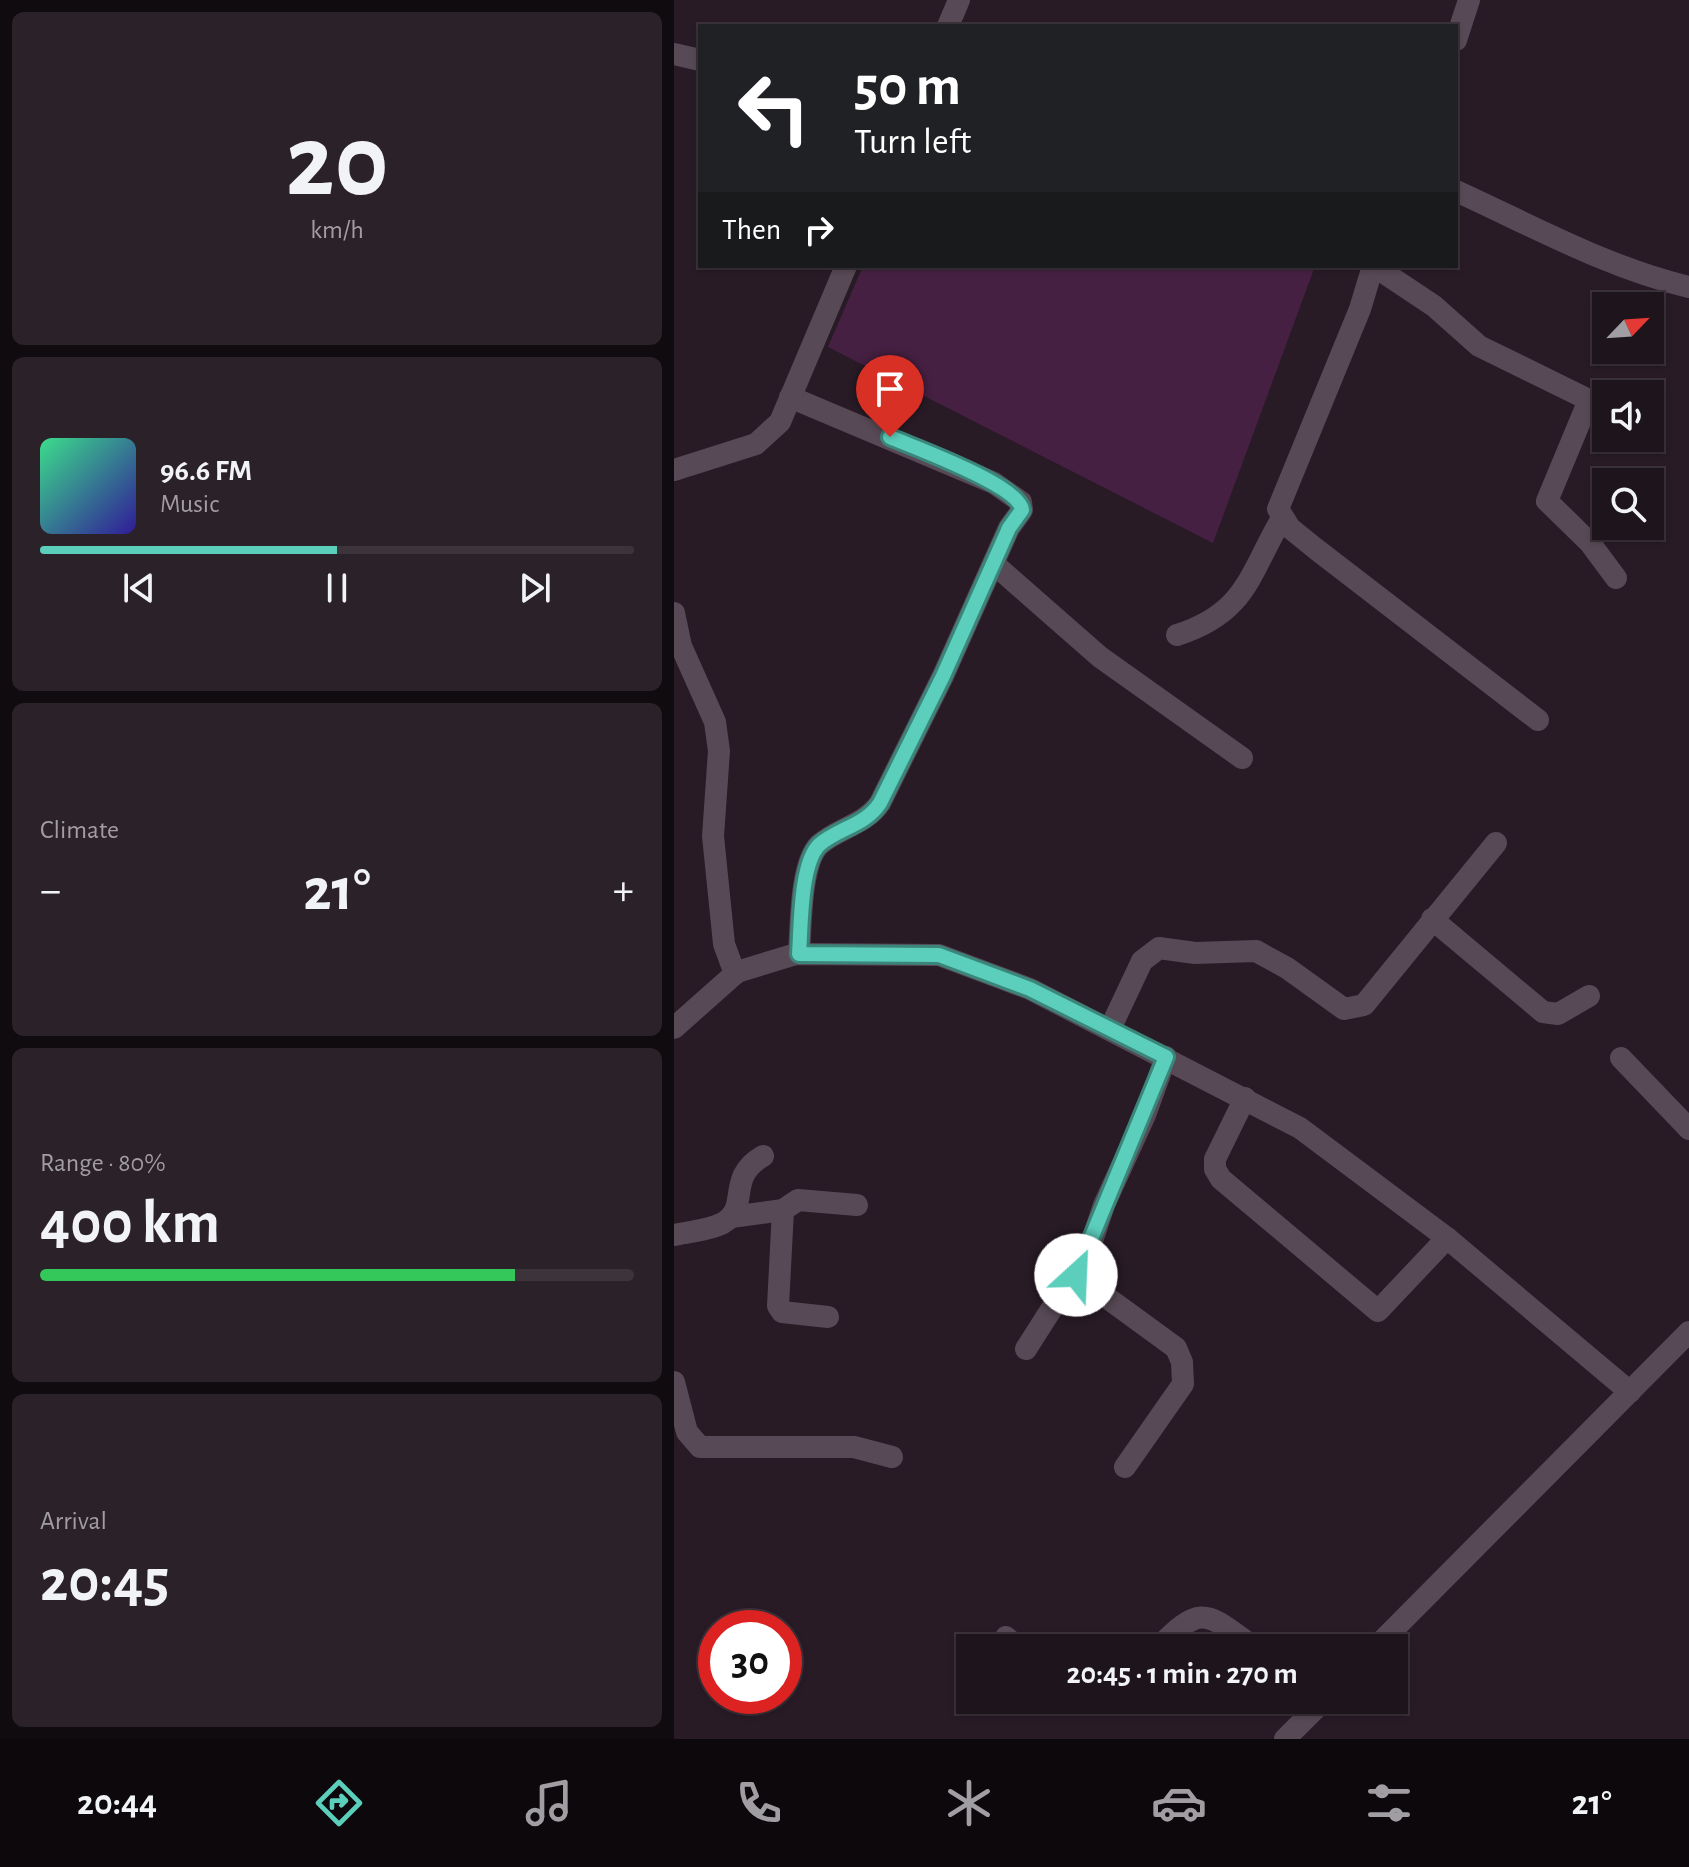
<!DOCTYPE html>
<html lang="en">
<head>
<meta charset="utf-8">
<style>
	body { margin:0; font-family:"Alegreya Sans",sans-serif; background:#2b2129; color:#f1f3f6; height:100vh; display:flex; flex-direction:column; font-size:30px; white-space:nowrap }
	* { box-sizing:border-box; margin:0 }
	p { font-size:26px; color:#a19ea3 }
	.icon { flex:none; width:44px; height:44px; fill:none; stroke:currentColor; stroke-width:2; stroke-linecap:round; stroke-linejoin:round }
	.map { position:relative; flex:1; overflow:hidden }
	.details { display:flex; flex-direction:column; gap:12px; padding:12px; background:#100b0f; width:674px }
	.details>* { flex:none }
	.top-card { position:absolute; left:24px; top:24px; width:760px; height:244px; border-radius:0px; box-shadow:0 2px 6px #0004,0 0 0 2px #3c333b; background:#202124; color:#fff; overflow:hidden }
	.needle { width:52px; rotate:65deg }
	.buttons { position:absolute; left:918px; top:292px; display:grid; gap:16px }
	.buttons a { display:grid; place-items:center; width:72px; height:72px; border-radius:0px; background:#1e141c; box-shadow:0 2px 6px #0004,0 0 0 2px #3c333b; font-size:40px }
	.speed { position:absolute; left:24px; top:1610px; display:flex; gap:16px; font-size:40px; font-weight:700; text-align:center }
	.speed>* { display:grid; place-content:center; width:104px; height:104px; border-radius:50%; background:#1e141c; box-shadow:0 2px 6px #0004,0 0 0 2px #3c333b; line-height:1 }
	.speed .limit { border:12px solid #d22; background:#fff; color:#111 }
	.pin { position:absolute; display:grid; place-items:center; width:68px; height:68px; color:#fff; margin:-82px -34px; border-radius:50% 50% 50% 0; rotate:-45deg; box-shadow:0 0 8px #0007 }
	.pin .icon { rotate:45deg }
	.me { position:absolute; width:88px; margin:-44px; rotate:25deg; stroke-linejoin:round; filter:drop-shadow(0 0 6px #0008) }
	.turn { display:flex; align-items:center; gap:28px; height:168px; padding:0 24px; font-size:36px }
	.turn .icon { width:104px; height:104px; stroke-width:2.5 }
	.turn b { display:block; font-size:56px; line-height:68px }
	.then { display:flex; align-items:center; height:76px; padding:0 24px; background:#0003; gap:16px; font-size:30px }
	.big { font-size:60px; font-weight:700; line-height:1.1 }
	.details .tile { flex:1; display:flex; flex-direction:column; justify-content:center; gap:12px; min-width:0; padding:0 28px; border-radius:12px; background:#2b2129 }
	.details .dial { align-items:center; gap:0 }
	.dial b { font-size:104px; line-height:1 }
	.song { display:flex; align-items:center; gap:24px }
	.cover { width:96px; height:96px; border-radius:12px; background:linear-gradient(135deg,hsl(150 70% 55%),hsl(250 70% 35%)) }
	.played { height:8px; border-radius:4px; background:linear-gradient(90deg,#5bcebc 50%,#3c333b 50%) }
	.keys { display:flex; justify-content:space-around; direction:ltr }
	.heat { display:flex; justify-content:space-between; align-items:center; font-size:44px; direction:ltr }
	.charge { height:12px; border-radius:6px; background:linear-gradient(90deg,#34c759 80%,#3c333b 0) }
	.trip { position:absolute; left:282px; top:1634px; width:452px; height:80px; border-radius:0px; background:#1e141c; box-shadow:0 2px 6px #0004,0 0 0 2px #3c333b; font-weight:700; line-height:80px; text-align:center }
	.menu { display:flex; height:128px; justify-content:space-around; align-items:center; background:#0c080b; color:#a19ea3 }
	.menu .icon { width:56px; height:56px }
	.menu .on { color:#5bcebc }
	.menu b { font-size:36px; color:#f1f3f6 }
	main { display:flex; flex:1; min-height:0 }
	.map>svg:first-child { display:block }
</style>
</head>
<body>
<main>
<section class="details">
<div class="tile dial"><b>20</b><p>km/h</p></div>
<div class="tile">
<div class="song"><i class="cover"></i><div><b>96.6 FM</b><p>Music</p></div></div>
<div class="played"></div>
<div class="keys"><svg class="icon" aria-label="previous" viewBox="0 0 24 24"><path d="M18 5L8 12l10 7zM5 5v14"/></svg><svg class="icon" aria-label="pause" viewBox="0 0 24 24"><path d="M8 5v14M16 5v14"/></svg><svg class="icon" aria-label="next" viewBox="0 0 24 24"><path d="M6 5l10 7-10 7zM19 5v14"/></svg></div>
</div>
<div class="tile"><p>Climate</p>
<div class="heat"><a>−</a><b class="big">21°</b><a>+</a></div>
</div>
<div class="tile"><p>Range · 80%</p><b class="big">400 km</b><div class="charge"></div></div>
<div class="tile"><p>Arrival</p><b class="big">20:45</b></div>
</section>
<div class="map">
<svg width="1015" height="1739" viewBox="0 0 1015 1739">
	<rect width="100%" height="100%" fill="#281b26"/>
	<!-- green -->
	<path fill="#462042" d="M 189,266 L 641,266 L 539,543 L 154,347 Z"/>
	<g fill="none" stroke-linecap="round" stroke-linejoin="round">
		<!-- minor -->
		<g stroke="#574955" stroke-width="22">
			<path d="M 274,26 L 285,0"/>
			<path d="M 782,40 L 795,0"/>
			<path d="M 0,54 L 26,60"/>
			<path d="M 782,191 C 857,225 934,268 1015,287"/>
			<path d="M 699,266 L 686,309 L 604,509 L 616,528 L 642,549 L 864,720"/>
			<path d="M 700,266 L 760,306 L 805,346 L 915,400 L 873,501 L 916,543 L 942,578"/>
			<path d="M 116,397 L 320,483 L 347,502 L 348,510 L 335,528 L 269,676 L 206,803 C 191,825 164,828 145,845 C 126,864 127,928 125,954"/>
			<path d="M 0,470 L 82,444 L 106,422 L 172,266"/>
			<path d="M 320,564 L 426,657 L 568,758"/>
			<path d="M 0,613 L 7,646 L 41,722 L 45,751 L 39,836 L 50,944 L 61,974"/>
			<path d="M 503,635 C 572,613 575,575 608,518"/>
			<path d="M 758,919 L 869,1012 L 884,1014 L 915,996"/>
			<path d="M 0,1028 L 63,972 L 122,954 L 265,955 L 356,989 L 626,1128 L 773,1238 L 956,1392"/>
			<path d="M 436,1029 L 468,961 L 485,948 L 521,953 L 582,951 L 613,968 L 670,1009 L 690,1005 L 822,843"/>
			<path d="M 947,1058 L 1015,1129"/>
			<path d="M 571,1098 L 541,1159 L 541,1169 L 547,1179 L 704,1311 L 773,1238"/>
			<path d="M 109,1210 L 104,1306 L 108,1312 L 154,1317"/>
			<path d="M 57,1217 L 109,1210 L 124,1200 L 183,1205"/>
			<path d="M 0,1235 C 15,1232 36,1230 49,1223 C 77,1207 51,1178 89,1156"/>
			<path d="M 402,1275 L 502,1348 L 508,1362 L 509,1384 L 451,1467"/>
			<path d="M 352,1349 L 415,1250 L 430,1205 L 471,1115 L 492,1057"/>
			<path d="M 0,1382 L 13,1432 L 26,1447 L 180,1447 L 218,1457"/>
			<path d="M 332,1637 L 344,1648"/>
			<path d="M 484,1648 C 529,1601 533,1614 581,1648"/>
			<path d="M 701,1648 L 1015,1332"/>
			<path d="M 402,1700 L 419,1705 L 431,1700"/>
			<path d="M 611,1739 L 650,1700"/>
		</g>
	</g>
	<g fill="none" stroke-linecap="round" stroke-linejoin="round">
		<!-- route casing -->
		<g stroke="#3b867a" stroke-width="20">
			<path id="route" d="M 216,437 C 241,448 345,485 348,510 L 335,528 L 269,676 L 206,803 C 191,826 164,828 145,845 C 126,864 127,928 125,954 L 265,955 L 356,989 L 492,1057 L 402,1275"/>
		</g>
		<!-- route -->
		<use href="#route" stroke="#5bcebc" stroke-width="14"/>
	</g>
</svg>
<div class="buttons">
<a><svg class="needle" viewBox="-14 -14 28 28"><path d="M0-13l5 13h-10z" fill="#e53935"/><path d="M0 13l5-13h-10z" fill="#a19ea3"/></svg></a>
<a><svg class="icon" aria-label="sound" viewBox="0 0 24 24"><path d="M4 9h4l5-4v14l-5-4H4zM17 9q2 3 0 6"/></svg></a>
<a><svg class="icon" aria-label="search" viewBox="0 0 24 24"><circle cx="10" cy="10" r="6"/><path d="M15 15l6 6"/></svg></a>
</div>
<div class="speed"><div class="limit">30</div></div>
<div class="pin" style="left:216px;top:437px;background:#d93025"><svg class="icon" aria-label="arrive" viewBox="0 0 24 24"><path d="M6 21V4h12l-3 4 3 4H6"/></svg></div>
<svg class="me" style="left:402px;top:1275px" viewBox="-20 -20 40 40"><circle r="19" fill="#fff"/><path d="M0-13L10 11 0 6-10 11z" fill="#5bcebc"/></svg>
<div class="trip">20:45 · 1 min · 270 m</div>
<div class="top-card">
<div class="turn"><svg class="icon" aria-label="left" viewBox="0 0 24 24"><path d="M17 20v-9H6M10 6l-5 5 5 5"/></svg><div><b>50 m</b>Turn left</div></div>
<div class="then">Then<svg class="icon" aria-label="right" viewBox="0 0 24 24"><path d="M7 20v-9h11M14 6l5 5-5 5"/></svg></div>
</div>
</div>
</main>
<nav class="menu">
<b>20:44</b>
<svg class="icon on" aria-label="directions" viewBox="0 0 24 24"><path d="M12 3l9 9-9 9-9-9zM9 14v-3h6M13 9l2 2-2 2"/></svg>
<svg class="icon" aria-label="music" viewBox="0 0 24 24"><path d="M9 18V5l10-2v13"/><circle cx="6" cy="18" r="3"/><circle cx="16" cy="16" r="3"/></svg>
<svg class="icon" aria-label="phone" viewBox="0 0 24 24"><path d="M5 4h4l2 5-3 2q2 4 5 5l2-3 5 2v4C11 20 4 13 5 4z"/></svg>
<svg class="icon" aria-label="climate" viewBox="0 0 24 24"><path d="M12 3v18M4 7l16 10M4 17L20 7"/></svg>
<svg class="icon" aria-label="car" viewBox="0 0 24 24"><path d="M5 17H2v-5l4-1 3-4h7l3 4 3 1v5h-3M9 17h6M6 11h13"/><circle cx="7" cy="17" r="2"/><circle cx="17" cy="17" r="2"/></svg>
<svg class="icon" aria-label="filters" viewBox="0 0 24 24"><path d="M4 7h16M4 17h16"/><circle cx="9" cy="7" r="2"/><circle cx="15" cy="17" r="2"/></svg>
<b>21°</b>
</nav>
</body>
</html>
